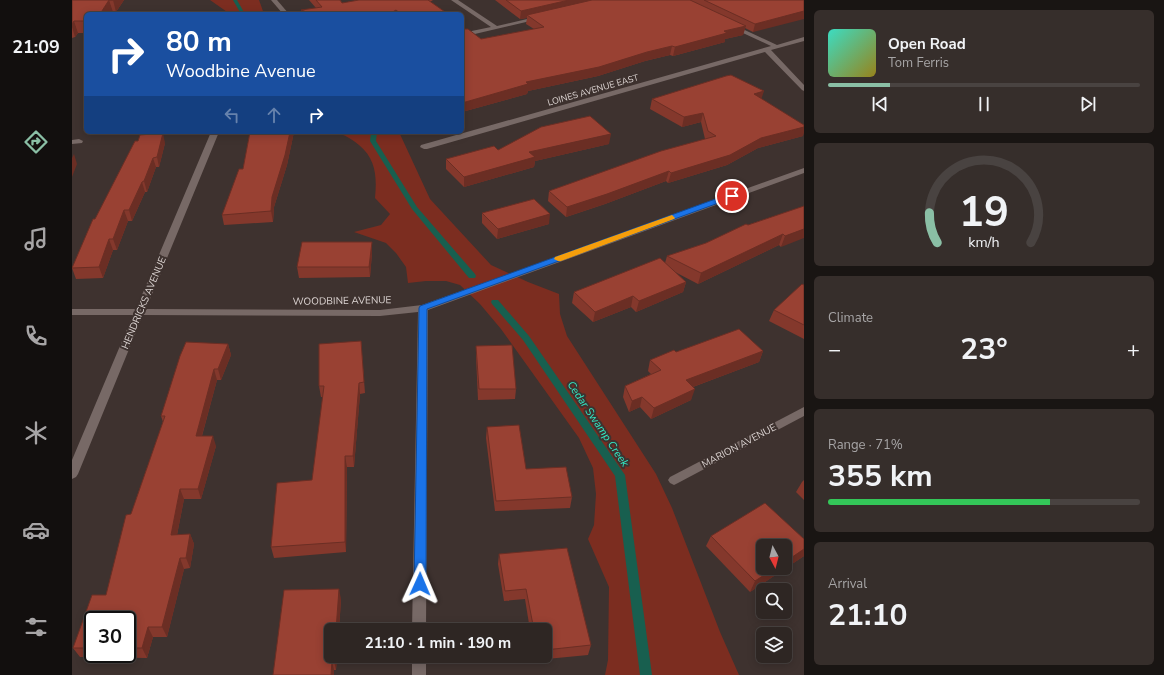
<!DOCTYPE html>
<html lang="en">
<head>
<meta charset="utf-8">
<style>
	body { margin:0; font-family:"Nunito Sans",sans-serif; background:#362e2b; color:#f1f3f6; height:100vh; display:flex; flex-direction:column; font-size:15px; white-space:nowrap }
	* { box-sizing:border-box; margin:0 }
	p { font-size:13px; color:#a7a5a6 }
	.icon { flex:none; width:22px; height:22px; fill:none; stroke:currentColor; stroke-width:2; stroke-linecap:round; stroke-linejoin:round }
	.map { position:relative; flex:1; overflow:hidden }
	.side { display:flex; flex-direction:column; gap:10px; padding:10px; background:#191513; width:360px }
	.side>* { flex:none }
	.banner { position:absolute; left:12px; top:12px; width:380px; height:122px; border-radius:6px; box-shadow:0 2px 10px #0003,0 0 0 1px #494341; background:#1a4fa0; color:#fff; overflow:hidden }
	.needle { width:26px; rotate:173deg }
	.fabs { position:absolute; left:684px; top:539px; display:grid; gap:8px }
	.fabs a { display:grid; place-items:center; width:36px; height:36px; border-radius:6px; background:#2e2623; box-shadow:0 2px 10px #0003,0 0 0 1px #494341; font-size:20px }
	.speed { position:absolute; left:12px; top:611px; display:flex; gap:8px; font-size:20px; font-weight:700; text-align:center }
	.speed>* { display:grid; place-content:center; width:52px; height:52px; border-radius:50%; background:#2e2623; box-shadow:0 2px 10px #0003,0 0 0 1px #494341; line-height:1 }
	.speed .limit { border:2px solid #111; border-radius:6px; background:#fff; color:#111 }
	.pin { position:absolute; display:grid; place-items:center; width:34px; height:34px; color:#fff; margin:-17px; border:2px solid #fff; border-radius:50%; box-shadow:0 1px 4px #0007 }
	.me { position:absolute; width:44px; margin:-22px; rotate:1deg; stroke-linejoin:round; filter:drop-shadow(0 0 3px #0008) }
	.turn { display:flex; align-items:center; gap:14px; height:84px; padding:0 16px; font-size:18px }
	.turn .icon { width:52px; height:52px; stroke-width:2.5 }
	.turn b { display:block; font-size:28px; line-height:34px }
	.lanes { display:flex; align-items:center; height:38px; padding:0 16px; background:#0003; justify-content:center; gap:20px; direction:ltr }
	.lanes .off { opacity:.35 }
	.big { font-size:30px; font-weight:700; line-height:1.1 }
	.side .card { flex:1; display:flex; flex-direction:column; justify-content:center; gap:6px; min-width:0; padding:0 14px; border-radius:6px; background:#362e2b }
	.side .dial { align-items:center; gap:0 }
	.dial svg { height:104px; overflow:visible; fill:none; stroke:#494341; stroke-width:7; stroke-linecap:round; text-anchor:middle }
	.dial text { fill:#f1f3f6; stroke:none }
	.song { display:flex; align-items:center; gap:12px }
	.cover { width:48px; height:48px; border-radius:6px; background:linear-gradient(135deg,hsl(170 70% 55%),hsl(50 70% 35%)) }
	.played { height:4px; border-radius:2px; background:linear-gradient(90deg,#8abfa5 20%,#494341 20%) }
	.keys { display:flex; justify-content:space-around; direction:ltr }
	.heat { display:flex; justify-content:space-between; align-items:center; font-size:22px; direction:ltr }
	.charge { height:6px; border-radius:3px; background:linear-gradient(90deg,#34c759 71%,#494341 0) }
	.trip { position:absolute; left:252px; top:623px; width:228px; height:40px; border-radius:6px; background:#2e2623; box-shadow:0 2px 10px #0003,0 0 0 1px #494341; font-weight:700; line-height:40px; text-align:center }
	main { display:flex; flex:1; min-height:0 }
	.tabs { display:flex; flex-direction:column; width:72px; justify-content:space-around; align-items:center; background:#120f0e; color:#a7a5a6 }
	.tabs .icon { width:28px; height:28px }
	.tabs .active { color:#8abfa5 }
	.tabs b { font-size:18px; color:#f1f3f6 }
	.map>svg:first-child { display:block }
</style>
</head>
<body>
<main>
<nav class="tabs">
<b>21:09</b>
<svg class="icon active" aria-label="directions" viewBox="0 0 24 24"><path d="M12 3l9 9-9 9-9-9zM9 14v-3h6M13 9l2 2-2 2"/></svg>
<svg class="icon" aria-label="music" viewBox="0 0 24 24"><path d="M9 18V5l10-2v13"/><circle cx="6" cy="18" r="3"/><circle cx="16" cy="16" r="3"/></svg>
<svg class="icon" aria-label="phone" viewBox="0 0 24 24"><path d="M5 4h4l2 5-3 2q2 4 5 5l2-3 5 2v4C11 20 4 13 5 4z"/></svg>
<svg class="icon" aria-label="climate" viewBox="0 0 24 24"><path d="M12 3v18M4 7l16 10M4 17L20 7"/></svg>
<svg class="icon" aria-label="car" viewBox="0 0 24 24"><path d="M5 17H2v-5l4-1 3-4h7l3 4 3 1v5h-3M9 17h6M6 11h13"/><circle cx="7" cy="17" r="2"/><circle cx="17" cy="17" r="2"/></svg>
<svg class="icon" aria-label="filters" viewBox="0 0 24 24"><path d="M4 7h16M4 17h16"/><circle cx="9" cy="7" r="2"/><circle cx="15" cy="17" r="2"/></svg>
</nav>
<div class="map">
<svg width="732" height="675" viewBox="0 0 732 675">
	<rect width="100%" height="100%" fill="#3e322f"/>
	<!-- green -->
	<g fill="#7c2d20">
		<path d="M 138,0 L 187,0 L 192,14 L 158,14 Z"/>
		<path d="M 256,132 L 327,132 L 358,199 L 419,265 L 456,282 L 487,294 L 488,314 L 495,336 L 584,474 L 600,508 L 648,632 L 667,675 L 533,675 L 536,660 L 537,587 L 516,539 L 522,525 L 524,494 L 521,468 L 507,438 L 429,329 L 408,304 L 388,285 L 374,281 L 354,281 L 336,283 L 334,267 L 324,253 L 314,243 L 282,232 L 309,225 L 318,214 L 303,198 C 305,177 304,159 287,145 C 281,140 275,136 268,134 C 264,133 260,133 256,132 Z"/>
	</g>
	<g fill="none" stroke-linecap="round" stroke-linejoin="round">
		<!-- stream -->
		<g fill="#185f4f" fill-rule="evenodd">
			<path d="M 161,0 L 165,0 L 173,14 L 169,14 Z"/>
			<path d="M 299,132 L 305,132 L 304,141 L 345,207 L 403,274 L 404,276 L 403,278 L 397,278 L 340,209 L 298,141 Z"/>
			<path d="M 420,300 L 426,300 L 457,336 L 553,475 L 580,675 L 568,675 L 543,476 L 451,340 L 420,304 L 419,302 Z"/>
		</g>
		<!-- minor -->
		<g fill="#776966" fill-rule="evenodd">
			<path d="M 199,0 L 205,0 L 217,14 L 211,14 Z"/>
			<path d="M 379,0 L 386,0 L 425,26 L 468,16 L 471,18 L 390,37 L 390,33 L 419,27 Z"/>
			<path d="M 658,25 L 662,25 L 705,45 L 732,37 L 732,41 L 699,50 L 732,85 L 732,91 L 730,90 L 693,52 L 355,149 L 352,149 L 348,147 L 349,145 L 699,46 L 658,27 Z"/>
			<path d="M 139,132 L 147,132 L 74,309 L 308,310 L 350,305 L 732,168 L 732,173 L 356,310 L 354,630 L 340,630 L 346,312 L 308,316 L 71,315 L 6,474 L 4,477 L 0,479 L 0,460 L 61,315 L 0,315 L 0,309 L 64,309 Z"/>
			<path d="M 7,139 L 11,141 L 10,143 L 0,144 L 0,140 Z"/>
			<path d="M 732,407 L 732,416 L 606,483 L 602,485 L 598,483 L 596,480 L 598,477 Z"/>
			<rect x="340" y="656" width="14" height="19"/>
		</g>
	</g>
	<!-- wall -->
	<g fill="#84382c" fill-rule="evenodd">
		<path d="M 0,0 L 52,0 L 44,12 L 41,12 L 40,14 L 14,14 L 14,33 L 6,33 L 3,37 L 0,38 Z"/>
		<path d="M 237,0 L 268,0 L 270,3 L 287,0 L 361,0 L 358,2 L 376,14 L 230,14 L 229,10 L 244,8 Z"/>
		<path d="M 423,0 L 732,0 L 681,32 L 673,28 L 671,35 L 653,39 L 653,42 L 601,56 L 598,55 L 573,61 L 526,76 L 456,91 L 455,94 L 390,112 L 390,29 L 409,39 L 462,29 L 454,24 L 455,18 L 448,19 Z"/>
		<path d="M 580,99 L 689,99 L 731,136 L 686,148 L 655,165 L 596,183 L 594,181 L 533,204 L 494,217 L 476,201 L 477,191 L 633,139 L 629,122 L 610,127 L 578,109 Z"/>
		<path d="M 178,132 L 222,132 L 215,165 L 202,207 L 201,222 L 152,225 L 150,215 L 171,169 Z"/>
		<path d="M 93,143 L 87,167 L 84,167 L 75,192 L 73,192 L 60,221 L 56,221 L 45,250 L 41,250 L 31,278 L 4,279 L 0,268 L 23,219 Z"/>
		<path d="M 537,144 L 463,161 L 462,167 L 392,187 L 374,169 L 374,159 L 426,150 Z"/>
		<path d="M 732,206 L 709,247 L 707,245 L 626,284 L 603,272 L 614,282 L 611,292 L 564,312 L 559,307 L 521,322 L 500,303 L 502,292 L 593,263 L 595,256 L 634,243 L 676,225 Z"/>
		<path d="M 410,213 L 477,224 L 425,239 L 410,223 Z"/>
		<path d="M 300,253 L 298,277 L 227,278 L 225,267 Z"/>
		<path d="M 732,285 L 732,339 L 697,321 L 702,310 Z"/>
		<path d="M 289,341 L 293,393 L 288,394 L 282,467 L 275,467 L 274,552 L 202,558 L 199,547 L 240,480 L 251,397 L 249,397 L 247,386 Z"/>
		<path d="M 156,344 L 159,355 L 149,380 L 145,380 L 130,436 L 144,446 L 129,499 L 112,499 L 105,535 L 118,534 L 122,544 L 118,568 L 112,569 L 95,637 L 81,637 L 75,658 L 8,657 L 1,648 L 34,595 L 59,514 L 91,422 L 89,416 ZM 21,620 L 55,620 L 55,654 L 21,654 Z"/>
		<path d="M 404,346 L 444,389 L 443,399 L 406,400 L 404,356 Z"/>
		<path d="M 691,351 L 687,362 L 621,387 L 619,400 L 579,419 L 568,407 L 557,412 L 551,397 L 553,386 L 579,374 L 576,371 L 578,360 L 604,352 Z"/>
		<path d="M 415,427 L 454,469 L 500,497 L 498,508 L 423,511 L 414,438 Z"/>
		<path d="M 732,480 L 732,500 L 724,492 L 730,482 Z"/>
		<path d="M 639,536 L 732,539 L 732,556 L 678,592 L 634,546 Z"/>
		<path d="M 427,554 L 519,645 L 516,655 L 464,660 L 463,656 L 473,656 L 473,630 L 458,630 L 453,599 L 432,601 L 426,564 Z"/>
		<path d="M 269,599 L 267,630 L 259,630 L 259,656 L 265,656 L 264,670 L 262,670 L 262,675 L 201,675 Z"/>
	</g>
	<!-- shaded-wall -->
	<g fill="#6b2e24">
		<path d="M 37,0 L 41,12 L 40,14 L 28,14 Z"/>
		<path d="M 41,0 L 52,0 L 44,12 Z"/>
		<path d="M 497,0 L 532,0 L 455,15 L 455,18 L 448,19 L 449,11 Z"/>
		<path d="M 324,10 L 324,14 L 317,14 Z"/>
		<path d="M 732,11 L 732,19 L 681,32 L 683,24 Z"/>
		<path d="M 2,21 L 6,33 L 3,37 L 0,27 L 0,24 Z"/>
		<path d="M 674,26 L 671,35 L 653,39 L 653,42 L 601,56 L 603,47 L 652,31 Z"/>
		<path d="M 600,46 L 598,55 L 573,61 L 526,76 L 456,91 L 455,94 L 390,112 L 390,103 L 454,82 Z"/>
		<path d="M 692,91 L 689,100 L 682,94 Z"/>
		<path d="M 631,113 L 629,122 L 610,127 L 612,117 Z"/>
		<path d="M 732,127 L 732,133 L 731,136 L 686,148 L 655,165 L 596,183 L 599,173 L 689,138 Z"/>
		<path d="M 218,132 L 222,132 L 215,165 L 202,207 L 201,222 L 199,211 L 200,197 Z"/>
		<path d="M 91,133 L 93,143 L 87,167 L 85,157 Z"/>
		<path d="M 539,134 L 537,144 L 463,161 L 462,167 L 392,187 L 392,177 L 457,152 Z"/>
		<path d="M 2,154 L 5,164 L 0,177 L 0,158 Z"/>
		<path d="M 81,158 L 84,167 L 75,192 L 72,181 Z"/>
		<path d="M 597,171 L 594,181 L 533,204 L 494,217 L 495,207 Z"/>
		<path d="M 70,182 L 73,192 L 60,221 L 57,210 Z"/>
		<path d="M 52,210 L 56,221 L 45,250 L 41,239 Z"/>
		<path d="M 478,214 L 477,224 L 425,239 L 426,229 Z"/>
		<path d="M 732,229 L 732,238 L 709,247 L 713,236 Z"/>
		<path d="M 711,234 L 707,245 L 626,284 L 629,273 Z"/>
		<path d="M 37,239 L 41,250 L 31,278 L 27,267 Z"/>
		<path d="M 300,242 L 300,253 L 298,277 L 297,267 Z"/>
		<path d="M 614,282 L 611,292 L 564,312 L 567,301 Z"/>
		<path d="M 561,296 L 559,307 L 521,322 L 523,312 Z"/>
		<path d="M 156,344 L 159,355 L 149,380 L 146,369 Z"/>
		<path d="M 691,351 L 687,362 L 610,391 L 614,380 Z"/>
		<path d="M 142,369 L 145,380 L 127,446 L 124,436 Z"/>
		<path d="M 287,383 L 288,394 L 282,467 L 281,456 Z"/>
		<path d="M 623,389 L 619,400 L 579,419 L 582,408 Z"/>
		<path d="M 570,397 L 568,407 L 557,412 L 560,401 Z"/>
		<path d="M 141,436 L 144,446 L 129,499 L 126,489 Z"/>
		<path d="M 273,456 L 275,467 L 274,552 L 273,542 Z"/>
		<path d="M 108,489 L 112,499 L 103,545 L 99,535 Z"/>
		<path d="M 118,534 L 122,544 L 118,568 L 114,558 Z"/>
		<path d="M 732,549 L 732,556 L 678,592 L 683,581 L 703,568 L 713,568 L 713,562 Z"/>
		<path d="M 108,558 L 112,569 L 95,637 L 90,627 Z"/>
		<path d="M 267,589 L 269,599 L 267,630 L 264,630 Z"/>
		<path d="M 76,627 L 81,637 L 75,658 L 70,648 Z"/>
		<path d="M 262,656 L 265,656 L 264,670 L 262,661 Z"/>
		<path d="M 260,661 L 262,670 L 262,675 L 259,675 Z"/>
	</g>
	<!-- building -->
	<g fill="#994133" stroke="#6b2e24">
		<path d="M 0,0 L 41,0 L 37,0 L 28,14 L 14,14 L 14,21 L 2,21 L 0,24 Z"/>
		<path d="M 244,0 L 268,0 L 270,3 L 287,0 L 356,0 L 376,14 L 329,14 L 324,10 L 317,14 L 241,14 L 229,10 L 250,7 Z"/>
		<path d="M 434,0 L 497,0 L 449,11 Z"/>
		<path d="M 520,0 L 618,0 L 674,26 L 652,31 L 655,33 L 603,47 L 600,46 L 575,52 L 527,67 L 454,82 L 456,84 L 390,103 L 390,29 L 396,29 L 409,39 L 472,27 L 455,15 Z"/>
		<path d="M 632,0 L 732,0 L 732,11 L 683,24 Z"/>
		<path d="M 659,75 L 692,91 L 682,94 L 732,125 L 732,127 L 689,138 L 658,155 L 599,173 L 597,171 L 535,194 L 495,207 L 477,191 L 589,151 L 644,136 L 636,131 L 631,113 L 612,117 L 580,99 L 654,76 Z"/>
		<path d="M 518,116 L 539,134 L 457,152 L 463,157 L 392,177 L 374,159 L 422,146 L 426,150 L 469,127 Z"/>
		<path d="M 178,132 L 218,132 L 213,155 L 200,197 L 199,211 L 150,215 L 167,169 L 171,169 Z"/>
		<path d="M 91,133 L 85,157 L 81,158 L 72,181 L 70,182 L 57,210 L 52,210 L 41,239 L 37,239 L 27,267 L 0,268 L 21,219 L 23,219 L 63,141 L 66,141 L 68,135 Z"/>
		<path d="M 462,199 L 478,214 L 426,229 L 410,213 Z"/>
		<path d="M 732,206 L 732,229 L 713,236 L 711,234 L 629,273 L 595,256 L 634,243 L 674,224 L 676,225 Z"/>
		<path d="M 230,242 L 300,242 L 297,267 L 225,267 Z"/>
		<path d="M 588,258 L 614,282 L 567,301 L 561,296 L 523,312 L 502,292 Z"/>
		<path d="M 730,284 L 732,285 L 732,325 L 702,310 Z"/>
		<path d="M 667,329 L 691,351 L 614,380 L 623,389 L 582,408 L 570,397 L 560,401 L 553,386 L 589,370 L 578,360 L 602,350 L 604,352 Z"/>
		<path d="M 289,341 L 292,382 L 287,383 L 281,456 L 273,456 L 273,542 L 199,547 L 205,483 L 240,480 L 252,386 L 247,386 L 247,344 Z"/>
		<path d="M 114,342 L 156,344 L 146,369 L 142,369 L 124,436 L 141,436 L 126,489 L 108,489 L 99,535 L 118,534 L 114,558 L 108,558 L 90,627 L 76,627 L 70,648 L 55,648 L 55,620 L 21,620 L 21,648 L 1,648 L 20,595 L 34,595 L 54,515 L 59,514 L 93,416 L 89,416 L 108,356 Z"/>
		<path d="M 440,345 L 444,389 L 407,389 L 404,346 Z"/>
		<path d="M 447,425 L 454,469 L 494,467 L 500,497 L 424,501 L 415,427 Z"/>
		<path d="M 693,503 L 732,539 L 732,549 L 713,562 L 713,546 L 691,546 L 691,568 L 703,568 L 683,581 L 639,536 Z"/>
		<path d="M 495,548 L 519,645 L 473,650 L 473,630 L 462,630 L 454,589 L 433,591 L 427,554 Z"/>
		<path d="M 267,589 L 264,630 L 259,630 L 259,656 L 262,656 L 262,661 L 260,661 L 259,675 L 201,675 L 212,590 Z"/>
	</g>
	<!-- route -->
	<path fill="#1a73e8" stroke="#114b97" d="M 660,193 L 664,196 L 663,197 L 355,309 L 354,584 L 352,588 L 348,590 L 344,588 L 342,584 L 347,308 L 348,306 Z"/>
	<!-- slow -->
	<path fill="#f59e0b" d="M 600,215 L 603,218 L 602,219 L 489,261 L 486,261 L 482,259 L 483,257 Z"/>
	<g text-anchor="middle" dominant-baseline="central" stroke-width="4" stroke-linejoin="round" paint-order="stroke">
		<!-- far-street labels -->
		<g font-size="9" fill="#ded6d4" stroke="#3e322f">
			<text transform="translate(521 90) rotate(-16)">LOINES AVENUE EAST</text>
		</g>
		<!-- street labels -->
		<g font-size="10" fill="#ded6d4" stroke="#3e322f">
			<text transform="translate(270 301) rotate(-1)">WOODBINE AVENUE</text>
			<text transform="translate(72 303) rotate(-67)">HENDRICKS AVENUE</text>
			<text transform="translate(667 446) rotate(-28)">MARION AVENUE</text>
		</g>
		<!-- water labels -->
		<g font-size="11" font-style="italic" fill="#31edc8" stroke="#3e322f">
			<text transform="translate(526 424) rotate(56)">Cedar Swamp Creek</text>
		</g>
	</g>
</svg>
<div class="fabs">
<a><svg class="needle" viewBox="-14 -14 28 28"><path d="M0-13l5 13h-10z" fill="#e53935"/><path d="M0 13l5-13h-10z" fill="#a7a5a6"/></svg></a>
<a><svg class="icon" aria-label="search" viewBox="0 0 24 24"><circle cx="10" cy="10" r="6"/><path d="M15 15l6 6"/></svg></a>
<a><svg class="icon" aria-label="layers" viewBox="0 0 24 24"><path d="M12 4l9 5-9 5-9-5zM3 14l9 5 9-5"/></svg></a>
</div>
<div class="speed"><div class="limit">30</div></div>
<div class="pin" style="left:660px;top:196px;background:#d93025"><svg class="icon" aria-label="arrive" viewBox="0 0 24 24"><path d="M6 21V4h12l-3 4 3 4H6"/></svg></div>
<svg class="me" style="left:348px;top:584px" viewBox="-20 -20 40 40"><path d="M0-17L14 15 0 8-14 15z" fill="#1a73e8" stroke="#fff" stroke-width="4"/></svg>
<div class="trip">21:10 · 1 min · 190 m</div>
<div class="banner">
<div class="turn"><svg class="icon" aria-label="right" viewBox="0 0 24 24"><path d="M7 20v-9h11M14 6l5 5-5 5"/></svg><div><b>80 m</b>Woodbine Avenue</div></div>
<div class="lanes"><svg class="icon off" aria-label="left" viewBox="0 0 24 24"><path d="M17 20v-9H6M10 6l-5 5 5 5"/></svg><svg class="icon off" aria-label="ahead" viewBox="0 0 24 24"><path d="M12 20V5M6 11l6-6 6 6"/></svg><svg class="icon" aria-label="right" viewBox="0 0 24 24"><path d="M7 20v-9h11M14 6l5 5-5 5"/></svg></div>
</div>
</div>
<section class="side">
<div class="card">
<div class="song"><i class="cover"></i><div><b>Open Road</b><p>Tom Ferris</p></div></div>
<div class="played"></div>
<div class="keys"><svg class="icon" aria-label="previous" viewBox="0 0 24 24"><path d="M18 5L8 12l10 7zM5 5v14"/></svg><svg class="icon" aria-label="pause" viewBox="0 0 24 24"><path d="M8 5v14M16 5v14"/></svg><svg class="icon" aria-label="next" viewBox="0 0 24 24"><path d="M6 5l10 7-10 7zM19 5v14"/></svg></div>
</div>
<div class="card dial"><svg viewBox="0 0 100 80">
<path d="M14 69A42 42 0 1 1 86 69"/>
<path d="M14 69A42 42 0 0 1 8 46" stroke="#8abfa5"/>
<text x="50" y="56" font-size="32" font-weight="700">19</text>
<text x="50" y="72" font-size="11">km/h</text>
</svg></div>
<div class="card"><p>Climate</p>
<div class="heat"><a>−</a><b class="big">23°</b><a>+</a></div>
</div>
<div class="card"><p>Range · 71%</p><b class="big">355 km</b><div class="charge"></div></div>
<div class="card"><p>Arrival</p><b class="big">21:10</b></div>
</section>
</main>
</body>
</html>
